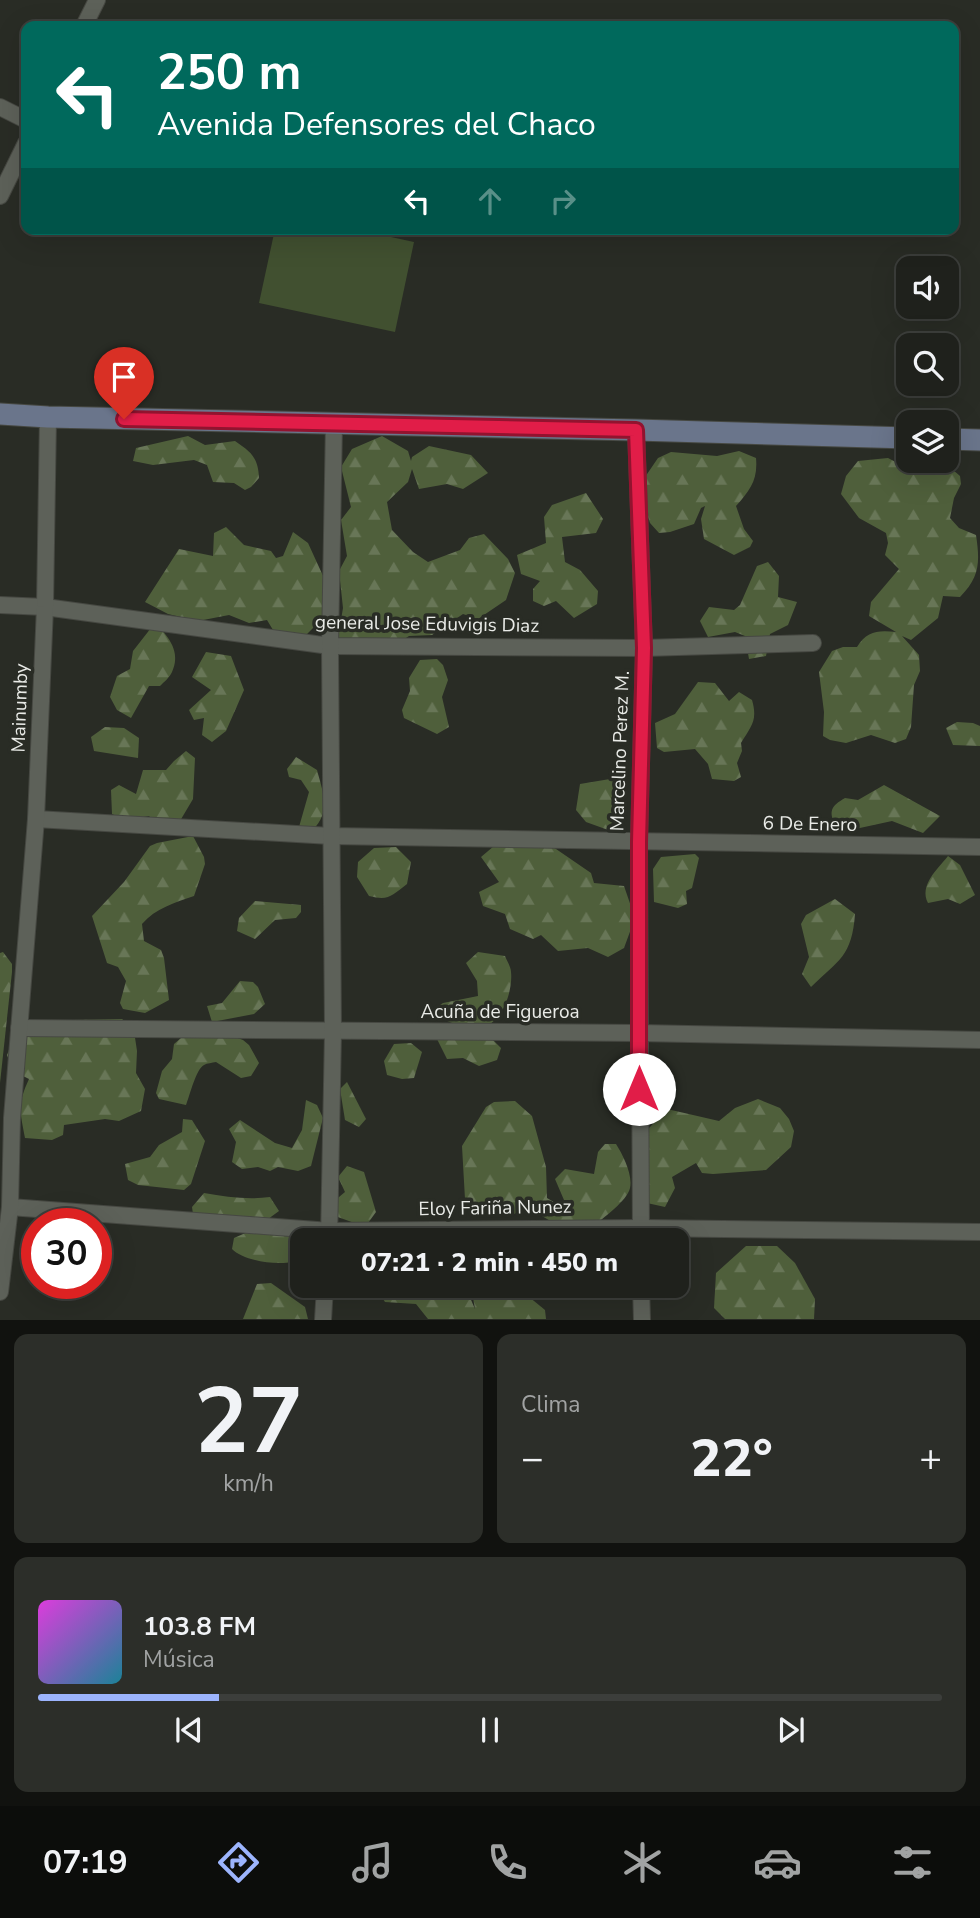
<!DOCTYPE html>
<html lang="es">
<head>
<meta charset="utf-8">
<style>
	body { margin:0; font-family:"Nunito Sans",sans-serif; background:#2c2e29; color:#f1f3f6; height:100vh; display:flex; flex-direction:column; font-size:26px; white-space:nowrap }
	* { box-sizing:border-box; margin:0 }
	p { font-size:23px; color:#a1a3a3 }
	.icon { flex:none; width:38px; height:38px; fill:none; stroke:currentColor; stroke-width:2; stroke-linecap:round; stroke-linejoin:round }
	.map { position:relative; height:1320px; overflow:hidden }
	.side { display:flex; flex-direction:column; gap:14px; padding:14px; background:#11120f; flex:1 }
	.side>* { flex:none }
	.top-card { position:absolute; left:21px; top:21px; width:938px; height:214px; border-radius:14px; box-shadow:0 7px 28px #0002,0 0 0 2px #3c3e3b; background:#00695c; color:#fff; overflow:hidden }
	.buttons { position:absolute; left:896px; top:256px; display:grid; gap:14px }
	.buttons a { display:grid; place-items:center; width:63px; height:63px; border-radius:14px; background:#1f211c; box-shadow:0 7px 28px #0002,0 0 0 2px #3c3e3b; font-size:35px }
	.speed { position:absolute; left:21px; top:1208px; display:flex; gap:14px; font-size:35px; font-weight:700; text-align:center }
	.speed>* { display:grid; place-content:center; width:91px; height:91px; border-radius:50%; background:#1f211c; box-shadow:0 7px 28px #0002,0 0 0 2px #3c3e3b; line-height:1 }
	.speed .limit { border:10px solid #d22; background:#fff; color:#111 }
	.pin { position:absolute; display:grid; place-items:center; width:60px; height:60px; color:#fff; margin:-72px -30px; border-radius:50% 50% 50% 0; rotate:-45deg; box-shadow:0 0 7px #0007 }
	.pin .icon { rotate:45deg }
	.me { position:absolute; width:77px; margin:-38px; rotate:0deg; stroke-linejoin:round; filter:drop-shadow(0 0 5px #0008) }
	.turn { display:flex; align-items:center; gap:24px; height:147px; padding:0 21px; font-size:32px }
	.turn .icon { width:91px; height:91px; stroke-width:2.5 }
	.turn b { display:block; font-size:49px; line-height:60px }
	.lanes { display:flex; align-items:center; height:66px; padding:0 21px; background:#0003; justify-content:center; gap:35px; direction:ltr }
	.lanes .off { opacity:.35 }
	.big { font-size:52px; font-weight:800; line-height:1.1 }
	.side .widget { flex:1; display:flex; flex-direction:column; justify-content:center; gap:10px; min-width:0; padding:0 24px; border-radius:14px; background:#2c2e29 }
	.side .dial { align-items:center; gap:0 }
	.dial b { font-size:91px; line-height:1 }
	.song { display:flex; align-items:center; gap:21px }
	.cover { width:84px; height:84px; border-radius:10px; background:linear-gradient(135deg,hsl(300 70% 55%),hsl(190 70% 35%)) }
	.played { height:7px; border-radius:4px; background:linear-gradient(90deg,#9cb4fd 20%,#3c3e3b 20%) }
	.keys { display:flex; justify-content:space-around; direction:ltr }
	.heat { display:flex; justify-content:space-between; align-items:center; font-size:38px; direction:ltr }
	.side .tiles { flex:1; display:grid; gap:14px; grid-template-columns:1fr 1fr }
	.widget:last-child { grid-column:span 2 }
	.trip { position:absolute; left:290px; top:1228px; width:399px; height:70px; border-radius:14px; background:#1f211c; box-shadow:0 7px 28px #0002,0 0 0 2px #3c3e3b; font-weight:800; line-height:70px; text-align:center }
	.tabs { display:flex; height:112px; justify-content:space-around; align-items:center; background:#0c0d0b; color:#a1a3a3 }
	.tabs .icon { width:49px; height:49px }
	.tabs .selected { color:#9cb4fd }
	.tabs b { font-size:32px; color:#f1f3f6 }
	.map>svg:first-child { display:block }
</style>
</head>
<body>
<div class="map">
<svg width="980" height="1320" viewBox="0 0 980 1320">
	<defs>
		<pattern id="forest-firs" width="22" height="20" patternUnits="userSpaceOnUse" patternTransform="scale(1.75)"><rect width="22" height="20" fill="#4f5f3b"/><path d="M5 1l3.5 6h-7zM16 11l3.5 6h-7z" fill="#687657"/></pattern>
	</defs>
	<rect width="100%" height="100%" fill="#292c25"/>
	<!-- forest -->
	<g fill="url(#forest-firs)">
		<path d="M 188,436 L 205,445 L 235,441 C 251,452 258,457 259,478 L 251,487 L 245,490 L 234,483 L 213,482 L 207,465 L 194,460 L 153,465 L 133,461 L 136,448 Z"/>
		<path d="M 382,436 L 408,451 L 411,461 L 412,457 L 429,446 L 471,455 L 488,473 L 463,489 L 447,484 L 419,489 L 412,469 L 408,482 L 387,502 L 392,530 L 413,552 L 428,562 L 460,550 L 469,538 L 484,534 L 508,559 L 515,573 L 506,600 L 478,619 L 463,614 L 432,635 L 409,636 L 390,648 L 338,638 L 343,608 L 339,571 L 347,556 L 341,520 L 351,507 L 341,467 L 352,449 Z"/>
		<path d="M 739,451 L 756,458 C 758,480 750,490 736,506 L 744,529 L 753,541 L 750,547 L 734,555 L 704,539 L 701,519 L 705,506 L 701,508 L 694,524 L 670,532 L 659,533 L 650,523 L 641,496 L 643,480 L 658,458 L 671,452 L 717,456 Z"/>
		<path d="M 888,458 L 909,469 C 930,464 943,460 960,476 L 961,484 L 954,498 L 950,518 L 959,528 L 976,535 C 980,562 980,577 960,597 L 943,596 L 938,618 L 911,640 L 902,636 L 919,655 L 920,671 L 914,685 L 911,727 L 906,739 L 895,743 L 871,735 L 846,743 L 830,740 L 823,736 L 824,712 L 819,672 L 832,651 L 843,647 L 857,647 C 867,631 878,630 896,632 L 869,616 L 871,602 L 899,569 L 885,555 L 888,543 L 886,533 L 859,518 L 841,494 L 846,476 L 858,461 Z"/>
		<path d="M 586,493 L 603,519 L 596,533 L 562,537 L 565,562 L 580,570 L 598,591 L 597,604 L 574,618 L 556,601 L 544,606 L 533,601 L 533,589 L 540,581 L 521,574 L 517,555 L 546,543 L 544,517 L 552,505 Z"/>
		<path d="M 226,527 L 244,545 L 271,551 L 276,558 L 283,556 L 293,532 L 308,543 L 324,578 L 323,628 L 315,626 L 306,635 L 273,630 L 267,620 L 249,623 L 229,615 L 198,621 L 168,614 L 145,602 L 179,549 L 213,556 L 214,533 Z"/>
		<path d="M 768,562 L 779,576 L 778,597 L 797,602 L 788,625 L 770,634 L 766,656 L 749,659 L 745,636 L 735,632 L 708,637 L 700,621 L 709,607 L 734,610 L 740,605 L 757,566 Z"/>
		<path d="M 151,628 L 160,628 C 172,641 180,655 172,672 C 170,677 164,682 160,686 L 149,686 L 131,718 L 117,710 L 110,697 L 117,676 L 130,669 L 133,651 Z"/>
		<path d="M 206,652 L 231,656 L 244,690 L 226,731 L 212,742 L 202,735 L 204,718 L 194,720 L 189,710 L 211,690 L 192,677 Z"/>
		<path d="M 437,659 L 443,665 L 448,680 L 442,697 L 449,727 L 437,734 L 404,718 L 402,710 L 410,691 L 409,678 L 420,660 Z"/>
		<path d="M 698,682 L 715,683 L 729,701 L 739,692 L 752,700 C 758,721 751,726 741,743 L 742,751 L 737,763 L 741,777 L 734,781 L 712,779 L 708,764 L 695,749 L 664,752 L 657,748 L 655,723 L 675,714 Z"/>
		<path d="M 957,722 L 973,723 L 980,726 L 980,746 L 953,745 L 946,728 Z"/>
		<path d="M 105,727 L 124,728 L 139,738 L 138,758 L 94,751 L 91,737 Z"/>
		<path d="M 186,751 L 195,758 L 193,799 L 174,831 L 159,827 L 149,816 L 126,820 L 112,814 L 111,790 L 119,785 L 136,794 L 143,770 L 166,770 L 174,761 Z"/>
		<path d="M 296,757 L 317,770 C 324,796 332,815 308,834 L 299,827 L 309,792 L 301,780 L 289,777 L 287,769 Z"/>
		<path d="M 610,779 L 617,781 L 624,801 L 622,822 L 611,831 L 586,822 L 576,810 L 580,784 Z"/>
		<path d="M 884,785 L 940,816 L 923,833 L 892,821 L 846,831 L 836,827 C 828,811 831,806 845,798 L 858,800 Z"/>
		<path d="M 193,836 L 204,857 L 205,864 L 194,896 C 174,903 156,908 142,924 L 144,941 L 161,950 L 164,958 L 169,1000 L 145,1013 L 123,1009 L 120,1003 L 126,981 L 118,967 L 107,963 L 92,916 L 124,882 L 150,846 L 157,843 Z"/>
		<path d="M 540,838 L 591,873 L 594,883 L 624,886 L 635,918 L 624,948 L 608,957 L 588,948 L 558,951 L 541,935 L 533,939 L 510,929 L 505,914 L 483,906 L 479,892 L 499,882 L 481,857 L 494,846 Z"/>
		<path d="M 396,847 L 411,862 L 407,884 C 391,896 389,901 369,896 L 357,877 L 358,862 L 374,848 Z"/>
		<path d="M 695,854 L 699,858 L 692,888 L 686,891 L 687,904 L 678,908 L 654,902 L 653,869 L 661,857 Z"/>
		<path d="M 948,856 L 960,865 L 975,895 L 960,904 L 948,899 L 928,903 C 919,885 937,870 948,856 Z"/>
		<path d="M 835,899 L 855,914 C 852,956 839,960 811,987 L 802,974 L 809,957 L 801,924 L 806,915 Z"/>
		<path d="M 255,901 L 301,905 L 301,912 L 296,918 L 275,920 L 255,939 L 237,931 L 239,918 Z"/>
		<path d="M 3,952 L 12,964 L 12,972 L 0,1083 L 0,953 Z"/>
		<path d="M 478,952 L 505,956 C 507,961 511,967 511,972 C 513,990 503,1023 482,1027 C 466,1029 453,1024 439,1017 L 437,1007 L 443,1003 L 478,996 L 477,981 L 466,963 Z"/>
		<path d="M 240,981 L 253,982 L 258,987 L 265,1004 L 254,1014 L 212,1022 L 207,1006 L 222,1003 Z"/>
		<path d="M 122,1019 L 134,1031 L 137,1051 L 136,1073 L 145,1089 L 141,1111 L 119,1121 L 105,1119 L 64,1125 L 63,1135 L 52,1140 L 25,1138 C 20,1110 17,1105 29,1079 L 13,1071 L 7,1055 L 11,1044 L 48,1024 L 73,1020 Z"/>
		<path d="M 205,1026 L 243,1040 L 249,1045 L 259,1063 L 251,1076 L 241,1078 L 216,1062 C 212,1063 207,1063 204,1065 C 196,1069 190,1095 186,1105 L 159,1099 L 156,1093 L 162,1071 L 172,1059 L 174,1044 L 188,1032 Z"/>
		<path d="M 488,1035 L 501,1048 L 497,1060 L 479,1066 L 463,1058 L 447,1059 L 437,1039 Z"/>
		<path d="M 411,1043 L 422,1052 L 414,1078 L 402,1079 L 387,1075 L 384,1061 L 394,1044 Z"/>
		<path d="M 347,1082 L 366,1119 L 359,1127 L 345,1120 L 340,1089 Z"/>
		<path d="M 758,1099 L 780,1108 L 789,1119 L 794,1131 L 791,1147 L 766,1170 L 713,1174 L 702,1173 L 696,1163 L 672,1177 L 675,1188 L 665,1207 L 647,1203 L 639,1160 L 649,1128 L 667,1109 L 719,1121 L 735,1108 Z"/>
		<path d="M 306,1100 L 317,1105 L 323,1118 L 311,1166 L 298,1171 L 278,1167 L 270,1171 L 258,1167 L 242,1169 L 232,1162 L 236,1142 L 229,1129 L 240,1120 L 275,1143 L 292,1148 L 302,1130 Z"/>
		<path d="M 515,1101 L 532,1116 L 546,1167 L 547,1198 L 557,1204 L 564,1200 L 555,1179 L 565,1169 L 594,1174 L 598,1152 L 605,1144 L 616,1144 C 623,1155 633,1175 630,1188 C 627,1201 604,1217 594,1226 L 554,1223 L 528,1208 L 514,1214 L 489,1209 L 476,1213 L 468,1209 L 465,1199 L 462,1146 L 486,1107 L 494,1102 Z"/>
		<path d="M 183,1119 L 192,1120 L 205,1141 L 191,1184 L 184,1190 L 138,1185 L 128,1180 L 125,1164 L 150,1157 L 159,1145 L 182,1132 Z"/>
		<path d="M 347,1166 L 364,1172 L 376,1212 L 368,1223 L 360,1225 L 335,1216 L 333,1202 L 345,1192 L 338,1177 Z"/>
		<path d="M 204,1193 C 227,1197 248,1200 270,1197 L 279,1211 L 264,1222 L 250,1216 L 228,1227 L 193,1214 L 192,1207 Z"/>
		<path d="M 295,1230 L 307,1241 L 303,1241 L 303,1258 C 288,1268 244,1262 232,1249 L 234,1238 L 250,1231 Z"/>
		<path d="M 746,1246 L 777,1246 L 795,1263 L 815,1299 L 814,1319 L 725,1319 L 714,1308 L 716,1273 Z"/>
		<path d="M 271,1283 L 305,1307 L 308,1319 L 243,1319 L 257,1284 Z"/>
		<path d="M 375,1286 L 465,1286 L 475,1309 L 471,1286 L 522,1286 L 523,1292 L 545,1310 L 546,1319 L 428,1319 L 416,1304 L 385,1302 Z"/>
	</g>
	<!-- park -->
	<path fill="#415030" d="M 275,229 L 354,229 L 414,242 L 395,332 L 259,303 Z"/>
	<g fill="none" stroke-linecap="round" stroke-linejoin="round">
		<!-- street casing -->
		<g stroke="#464842" stroke-width="18">
			<g id="street">
				<path d="M 84,26 L 97,0"/>
				<path d="M 0,107 L 26,120"/>
				<path d="M 0,196 L 26,143"/>
				<path d="M 636,430 L 644,648 L 639,842 L 641,1241"/>
				<path d="M 0,605 L 45,607 L 330,646 L 644,648 L 813,643"/>
				<path d="M 36,819 L 331,836 L 980,847"/>
				<path d="M 19,1028 L 639,1033 L 980,1040"/>
				<path d="M 10,1207 L 330,1231 L 641,1228 L 980,1232"/>
				<path d="M 329,1240 L 333,1032 L 330,646 L 334,423"/>
				<path d="M 641,1286 L 642,1320"/>
				<path d="M 0,1292 L 10,1207 L 12,1118 L 36,819 L 45,607 L 48,417"/>
				<path d="M 323,1320 L 325,1286"/>
			</g>
		</g>
		<!-- secondary casing -->
		<g stroke="#464842" stroke-width="23">
			<g id="secondary">
				<path d="M 0,414 L 48,417 L 636,430 L 908,438"/>
				<path d="M 947,439 L 980,440"/>
			</g>
		</g>
		<!-- street -->
		<use href="#street" stroke="#5d6159" stroke-width="16"/>
		<!-- secondary -->
		<use href="#secondary" stroke="#6a758b" stroke-width="21"/>
	</g>
	<g fill="none" stroke-linecap="round" stroke-linejoin="round">
		<!-- route casing -->
		<g stroke="#92132f" stroke-width="18">
			<path id="route" d="M 124,419 L 636,430 L 644,648 L 639,842 L 639,1089"/>
		</g>
		<!-- route -->
		<use href="#route" stroke="#e11d48" stroke-width="12"/>
	</g>
	<g text-anchor="middle" dominant-baseline="central" stroke-width="7" stroke-linejoin="round" paint-order="stroke">
		<!-- street labels -->
		<g font-size="19" fill="#e9ebe7" stroke="#292c25">
			<text transform="translate(427 624) rotate(1)">general Jose Eduvigis Diaz</text>
			<text transform="translate(20 708) rotate(-88)">Mainumby</text>
			<text transform="translate(620 751) rotate(-88)">Marcelino Perez M.</text>
			<text transform="translate(810 824) rotate(1)">6 De Enero</text>
			<text x="500" y="1012">Acuña de Figueroa</text>
			<text transform="translate(495 1208) rotate(-1)">Eloy Fariña Nunez</text>
		</g>
	</g>
</svg>
<div class="buttons">
<a><svg class="icon" aria-label="sound" viewBox="0 0 24 24"><path d="M4 9h4l5-4v14l-5-4H4zM17 9q2 3 0 6"/></svg></a>
<a><svg class="icon" aria-label="search" viewBox="0 0 24 24"><circle cx="10" cy="10" r="6"/><path d="M15 15l6 6"/></svg></a>
<a><svg class="icon" aria-label="layers" viewBox="0 0 24 24"><path d="M12 4l9 5-9 5-9-5zM3 14l9 5 9-5"/></svg></a>
</div>
<div class="speed"><div class="limit">30</div></div>
<div class="pin" style="left:124px;top:419px;background:#d93025"><svg class="icon" aria-label="arrive" viewBox="0 0 24 24"><path d="M6 21V4h12l-3 4 3 4H6"/></svg></div>
<svg class="me" style="left:639px;top:1089px" viewBox="-20 -20 40 40"><circle r="19" fill="#fff"/><path d="M0-13L10 11 0 6-10 11z" fill="#e11d48"/></svg>
<div class="trip">07:21 · 2 min · 450 m</div>
<div class="top-card">
<div class="turn"><svg class="icon" aria-label="left" viewBox="0 0 24 24"><path d="M17 20v-9H6M10 6l-5 5 5 5"/></svg><div><b>250 m</b>Avenida Defensores del Chaco</div></div>
<div class="lanes"><svg class="icon" aria-label="left" viewBox="0 0 24 24"><path d="M17 20v-9H6M10 6l-5 5 5 5"/></svg><svg class="icon off" aria-label="ahead" viewBox="0 0 24 24"><path d="M12 20V5M6 11l6-6 6 6"/></svg><svg class="icon off" aria-label="right" viewBox="0 0 24 24"><path d="M7 20v-9h11M14 6l5 5-5 5"/></svg></div>
</div>
</div>
<section class="side">
<div class="tiles">
<div class="widget dial"><b>27</b><p>km/h</p></div>
<div class="widget"><p>Clima</p>
<div class="heat"><a>−</a><b class="big">22°</b><a>+</a></div>
</div>
<div class="widget">
<div class="song"><i class="cover"></i><div><b>103.8 FM</b><p>Música</p></div></div>
<div class="played"></div>
<div class="keys"><svg class="icon" aria-label="previous" viewBox="0 0 24 24"><path d="M18 5L8 12l10 7zM5 5v14"/></svg><svg class="icon" aria-label="pause" viewBox="0 0 24 24"><path d="M8 5v14M16 5v14"/></svg><svg class="icon" aria-label="next" viewBox="0 0 24 24"><path d="M6 5l10 7-10 7zM19 5v14"/></svg></div>
</div>
</div>
</section>
<nav class="tabs">
<b>07:19</b>
<svg class="icon selected" aria-label="directions" viewBox="0 0 24 24"><path d="M12 3l9 9-9 9-9-9zM9 14v-3h6M13 9l2 2-2 2"/></svg>
<svg class="icon" aria-label="music" viewBox="0 0 24 24"><path d="M9 18V5l10-2v13"/><circle cx="6" cy="18" r="3"/><circle cx="16" cy="16" r="3"/></svg>
<svg class="icon" aria-label="phone" viewBox="0 0 24 24"><path d="M5 4h4l2 5-3 2q2 4 5 5l2-3 5 2v4C11 20 4 13 5 4z"/></svg>
<svg class="icon" aria-label="climate" viewBox="0 0 24 24"><path d="M12 3v18M4 7l16 10M4 17L20 7"/></svg>
<svg class="icon" aria-label="car" viewBox="0 0 24 24"><path d="M5 17H2v-5l4-1 3-4h7l3 4 3 1v5h-3M9 17h6M6 11h13"/><circle cx="7" cy="17" r="2"/><circle cx="17" cy="17" r="2"/></svg>
<svg class="icon" aria-label="filters" viewBox="0 0 24 24"><path d="M4 7h16M4 17h16"/><circle cx="9" cy="7" r="2"/><circle cx="15" cy="17" r="2"/></svg>
</nav>
</body>
</html>
